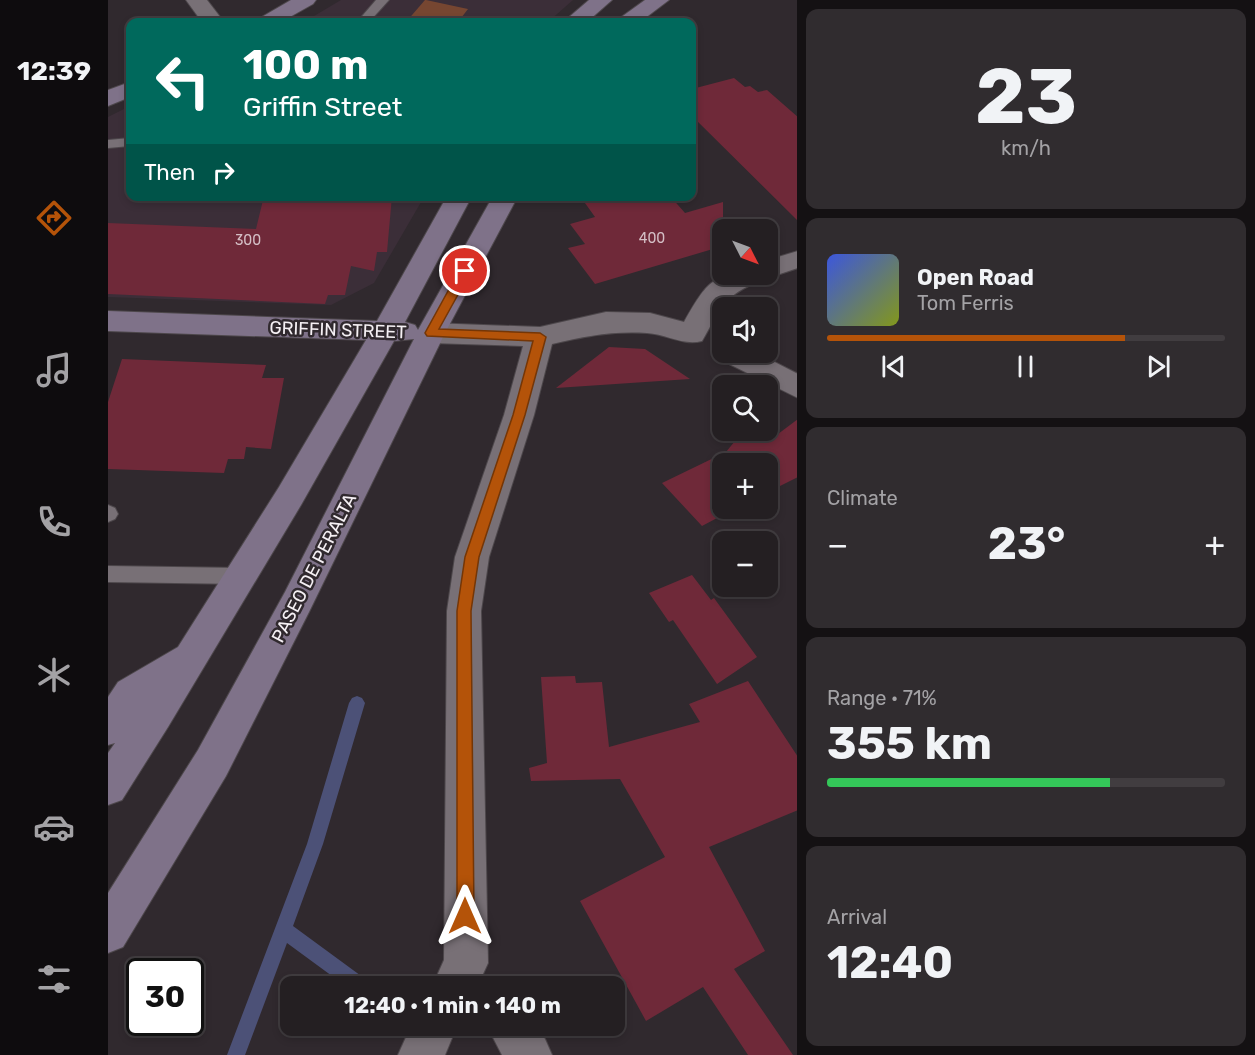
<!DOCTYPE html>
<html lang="en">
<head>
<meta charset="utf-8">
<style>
	body { margin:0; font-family:Rubik,sans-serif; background:#302c2f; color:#f1f3f6; height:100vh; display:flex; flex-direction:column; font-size:22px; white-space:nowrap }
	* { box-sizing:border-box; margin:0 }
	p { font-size:20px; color:#a3a2a5 }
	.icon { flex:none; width:33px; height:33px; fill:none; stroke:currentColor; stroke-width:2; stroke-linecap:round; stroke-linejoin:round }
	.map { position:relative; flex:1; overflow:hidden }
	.details { display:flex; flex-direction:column; gap:9px; padding:9px; background:#141113; width:458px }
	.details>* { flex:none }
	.banner { position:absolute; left:18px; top:18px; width:570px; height:183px; border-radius:12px; box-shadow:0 3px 9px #0003,0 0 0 2px #413d40; background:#00695c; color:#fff; overflow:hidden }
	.needle { width:39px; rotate:132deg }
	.controls { position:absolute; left:604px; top:219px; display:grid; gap:12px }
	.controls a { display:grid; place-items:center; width:66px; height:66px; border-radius:12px; background:#241f22; box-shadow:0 3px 9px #0003,0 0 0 2px #413d40; font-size:30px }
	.speed { position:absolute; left:18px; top:958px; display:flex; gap:12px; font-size:30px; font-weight:700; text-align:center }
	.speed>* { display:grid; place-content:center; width:78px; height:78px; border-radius:50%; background:#241f22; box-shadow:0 3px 9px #0003,0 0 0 2px #413d40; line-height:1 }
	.speed .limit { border:3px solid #111; border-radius:9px; background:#fff; color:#111 }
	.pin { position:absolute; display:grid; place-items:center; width:51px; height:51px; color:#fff; margin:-26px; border:3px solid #fff; border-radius:50%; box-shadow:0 2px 6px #0007 }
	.me { position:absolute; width:66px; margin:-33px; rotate:0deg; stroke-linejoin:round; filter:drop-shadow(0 0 4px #0008) }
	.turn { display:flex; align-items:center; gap:21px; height:126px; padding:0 18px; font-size:27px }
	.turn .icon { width:78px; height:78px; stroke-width:2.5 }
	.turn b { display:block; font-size:42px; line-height:51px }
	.then { display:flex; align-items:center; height:57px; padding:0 18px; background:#0003; gap:12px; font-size:22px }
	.big { font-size:45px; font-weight:700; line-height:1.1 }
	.details .card { flex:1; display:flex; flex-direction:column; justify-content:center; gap:9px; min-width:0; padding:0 21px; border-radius:12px; background:#302c2f }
	.details .dial { align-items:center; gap:0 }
	.dial b { font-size:78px; line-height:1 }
	.song { display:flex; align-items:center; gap:18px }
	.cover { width:72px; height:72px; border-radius:9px; background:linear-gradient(135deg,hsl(230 70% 55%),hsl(70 70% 35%)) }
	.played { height:6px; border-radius:3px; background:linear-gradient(90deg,#b45309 75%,#413d40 75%) }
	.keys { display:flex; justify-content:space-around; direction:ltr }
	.heat { display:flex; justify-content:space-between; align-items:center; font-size:33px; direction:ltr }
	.charge { height:9px; border-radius:4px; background:linear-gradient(90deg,#34c759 71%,#413d40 0) }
	.trip { position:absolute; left:172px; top:976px; width:345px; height:60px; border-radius:12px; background:#241f22; box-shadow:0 3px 9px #0003,0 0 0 2px #413d40; font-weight:700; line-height:60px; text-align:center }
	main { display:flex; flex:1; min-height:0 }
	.tab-bar { display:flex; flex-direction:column; width:108px; justify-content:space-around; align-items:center; background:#0e0c0e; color:#a3a2a5 }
	.tab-bar .icon { width:42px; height:42px }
	.tab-bar .selected { color:#b45309 }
	.tab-bar b { font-size:27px; color:#f1f3f6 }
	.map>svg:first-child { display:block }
</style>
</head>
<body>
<main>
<nav class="tab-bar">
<b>12:39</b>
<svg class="icon selected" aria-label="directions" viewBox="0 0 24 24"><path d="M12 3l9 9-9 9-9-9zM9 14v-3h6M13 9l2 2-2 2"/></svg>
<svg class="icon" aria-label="music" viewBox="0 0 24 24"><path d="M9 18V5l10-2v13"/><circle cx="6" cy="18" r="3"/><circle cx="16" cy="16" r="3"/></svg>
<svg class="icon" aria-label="phone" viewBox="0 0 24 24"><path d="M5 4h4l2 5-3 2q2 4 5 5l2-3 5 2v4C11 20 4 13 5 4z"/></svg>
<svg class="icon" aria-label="climate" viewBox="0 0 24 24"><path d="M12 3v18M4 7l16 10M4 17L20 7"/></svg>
<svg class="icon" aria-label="car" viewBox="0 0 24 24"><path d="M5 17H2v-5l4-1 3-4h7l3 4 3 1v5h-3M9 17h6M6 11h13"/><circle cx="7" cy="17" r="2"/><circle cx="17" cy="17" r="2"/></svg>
<svg class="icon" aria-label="filters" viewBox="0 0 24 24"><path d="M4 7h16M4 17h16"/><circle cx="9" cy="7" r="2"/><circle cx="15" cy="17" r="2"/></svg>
</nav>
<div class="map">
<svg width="690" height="1055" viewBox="0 0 690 1055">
	<rect width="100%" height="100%" fill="#30292e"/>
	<!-- built -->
	<g fill="#3b2e38">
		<path d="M 233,0 L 465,0 L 440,22 L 196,22 Z"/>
		<path d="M 22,106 L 22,196 L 316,197 L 266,283 L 223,305 L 0,297 L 0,117 Z"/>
	</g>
	<!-- green -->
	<path fill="#764631" d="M 317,0 L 318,0 L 360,9 L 350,22 L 298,22 Z"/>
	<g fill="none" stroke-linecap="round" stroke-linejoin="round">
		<!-- stream -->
		<path fill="#4c5177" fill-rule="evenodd" d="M 249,696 L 254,698 L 257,703 L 215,844 L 185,926 L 260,981 L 263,987 L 239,987 L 179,943 L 137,1055 L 119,1055 L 199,844 L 241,703 L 244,698 Z"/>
	</g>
	<!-- building -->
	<g fill="#6f2939">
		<path d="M 626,78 L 637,87 L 642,86 L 650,92 L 659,90 L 690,117 L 690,221 L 584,116 L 584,89 Z"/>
		<path d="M 156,196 L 284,196 L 279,252 L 269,252 L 266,271 L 243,266 L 237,295 L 220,295 L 217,304 L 0,294 L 0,223 L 148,229 Z"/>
		<path d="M 472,196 L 562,196 L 577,213 L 615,202 L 615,246 L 487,284 L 460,248 L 477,244 L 462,224 L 487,217 Z"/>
		<path d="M 501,347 L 537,349 L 582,379 L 448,388 Z"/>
		<path d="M 14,359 L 158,365 L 154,378 L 176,378 L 163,449 L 138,447 L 136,459 L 120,459 L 116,473 L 0,469 L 0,402 Z"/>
		<path d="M 690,419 L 690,477 L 660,492 L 660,464 L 615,464 L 615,508 L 628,508 L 594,526 L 554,483 L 618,452 L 636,430 L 662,440 Z"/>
		<path d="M 584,575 L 603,600 L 606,598 L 649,657 L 609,684 L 565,620 L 561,622 L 541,593 Z"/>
		<path d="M 467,676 L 468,683 L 494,682 L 501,747 L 592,722 L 581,704 L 640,681 L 690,757 L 690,810 L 601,847 L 657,951 L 626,969 L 685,1055 L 640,1055 L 595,987 L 538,1021 L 472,901 L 557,857 L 512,779 L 423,781 L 421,768 L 439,763 L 433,677 Z"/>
	</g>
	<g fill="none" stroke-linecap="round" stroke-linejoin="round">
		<!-- lane casing -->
		<g stroke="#4d474b" stroke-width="2">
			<g id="lane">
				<path d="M 268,0 L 281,0 L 261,22 L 249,22 Z"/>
				<path d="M 22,138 L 22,146 L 0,148 L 0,140 Z"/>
				<path d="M 0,505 L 7,508 L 10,514 L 7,519 L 0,522 Z"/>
				<path d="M 0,566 L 133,568 L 140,570 L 143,576 L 140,582 L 133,584 L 0,582 Z"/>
			</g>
		</g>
		<!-- street casing -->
		<g stroke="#4d474b" stroke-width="2">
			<g id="street">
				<path d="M 78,0 L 99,0 L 116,22 L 94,22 Z"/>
				<path d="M 690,251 L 690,268 L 660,278 L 656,277 L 654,280 C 614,296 614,307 594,341 C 575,346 558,334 539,333 C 503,331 479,336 444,344 L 426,415 L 381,557 L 373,611 L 380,963 L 369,987 L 324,987 L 336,960 L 339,611 L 347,557 L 396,415 L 415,346 L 323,343 L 313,340 L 309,333 L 313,326 L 323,323 L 432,327 L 498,312 L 542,313 L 576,322 C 603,274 607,274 660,274 L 660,260 Z"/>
				<path d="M 615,344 L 615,352 L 647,352 L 690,374 L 690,398 L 611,359 L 607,352 L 611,345 Z"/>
				<path d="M 303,1026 L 349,1026 L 337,1055 L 290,1055 Z"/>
				<path d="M 379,1026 L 428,1026 L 437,1039 L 444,1055 L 394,1055 Z"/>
			</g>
		</g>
		<!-- secondary casing -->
		<g stroke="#4d474b" stroke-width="2">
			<g id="secondary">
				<path d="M 183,0 L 208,0 L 205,4 L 173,22 L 148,22 L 152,18 Z"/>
				<path d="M 481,0 L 504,0 L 479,22 L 457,22 L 460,18 Z"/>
				<path d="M 537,0 L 561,0 L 532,22 L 509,22 L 512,18 Z"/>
				<path d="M 22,82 L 22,97 L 0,106 L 0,90 Z"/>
				<path d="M 339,196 L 364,196 L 297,322 L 307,325 L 310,330 L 385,196 L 410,196 L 337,333 L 201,612 L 118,776 L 15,947 L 0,953 L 0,893 L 90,750 L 177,592 L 306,339 L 286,341 L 193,505 L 60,727 L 14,800 L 0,805 L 0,753 L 7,743 L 0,745 L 0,697 L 10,682 L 70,647 L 171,487 L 258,340 L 0,331 L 0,311 L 269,321 Z"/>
			</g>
		</g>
		<!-- lane -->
		<use href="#lane" fill="#787076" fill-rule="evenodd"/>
		<!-- street -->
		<use href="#street" fill="#787076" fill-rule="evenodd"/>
		<!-- secondary -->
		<use href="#secondary" fill="#7f7289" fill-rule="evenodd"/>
	</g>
	<!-- route -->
	<path fill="#b45309" stroke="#753606" stroke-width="1.5" d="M 357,268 L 363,271 L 331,329 L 432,333 L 438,337 L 417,415 L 371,557 L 363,611 L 366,916 L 363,922 L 357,924 L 351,922 L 349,916 L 349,611 L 357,557 L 405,415 L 425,341 L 319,336 L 317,333 L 351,271 Z"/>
	<g text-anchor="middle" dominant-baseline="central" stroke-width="5" stroke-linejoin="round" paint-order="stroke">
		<!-- far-number labels -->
		<g font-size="14" fill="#d4bec5">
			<text x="544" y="238">400</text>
			<text x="140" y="240">300</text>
		</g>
		<!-- street labels -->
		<g font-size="18" fill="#f5f0f4" stroke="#30292e">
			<text transform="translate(230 330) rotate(2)">GRIFFIN STREET</text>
			<text transform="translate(206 568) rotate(-63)">PASEO DE PERALTA</text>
		</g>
	</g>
</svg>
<div class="controls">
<a><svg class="needle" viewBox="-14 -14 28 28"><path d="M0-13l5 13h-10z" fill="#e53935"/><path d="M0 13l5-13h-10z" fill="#a3a2a5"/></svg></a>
<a><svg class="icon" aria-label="sound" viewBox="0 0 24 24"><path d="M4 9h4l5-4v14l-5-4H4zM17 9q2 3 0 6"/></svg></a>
<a><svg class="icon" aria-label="search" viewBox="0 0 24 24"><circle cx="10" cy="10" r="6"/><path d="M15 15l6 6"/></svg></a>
<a>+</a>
<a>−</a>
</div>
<div class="speed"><div class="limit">30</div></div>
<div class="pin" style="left:357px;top:271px;background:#d93025"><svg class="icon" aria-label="arrive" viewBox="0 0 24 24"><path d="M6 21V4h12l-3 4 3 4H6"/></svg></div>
<svg class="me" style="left:357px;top:916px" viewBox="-20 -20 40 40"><path d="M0-17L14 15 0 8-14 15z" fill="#b45309" stroke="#fff" stroke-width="4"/></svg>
<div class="trip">12:40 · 1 min · 140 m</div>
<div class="banner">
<div class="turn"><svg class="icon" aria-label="left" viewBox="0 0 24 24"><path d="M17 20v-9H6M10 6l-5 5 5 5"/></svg><div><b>100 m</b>Griffin Street</div></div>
<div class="then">Then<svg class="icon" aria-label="right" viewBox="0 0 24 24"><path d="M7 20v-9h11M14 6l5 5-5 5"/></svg></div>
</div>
</div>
<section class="details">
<div class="card dial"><b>23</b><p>km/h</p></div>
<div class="card">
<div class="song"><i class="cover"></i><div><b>Open Road</b><p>Tom Ferris</p></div></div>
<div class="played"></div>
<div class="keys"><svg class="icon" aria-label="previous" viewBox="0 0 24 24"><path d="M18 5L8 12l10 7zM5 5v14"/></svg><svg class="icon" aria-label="pause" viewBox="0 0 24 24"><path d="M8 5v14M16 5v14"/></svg><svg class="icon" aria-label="next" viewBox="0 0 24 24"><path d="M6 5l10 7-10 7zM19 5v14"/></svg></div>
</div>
<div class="card"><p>Climate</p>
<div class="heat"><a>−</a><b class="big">23°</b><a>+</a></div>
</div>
<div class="card"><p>Range · 71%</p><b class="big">355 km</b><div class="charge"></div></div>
<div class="card"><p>Arrival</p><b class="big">12:40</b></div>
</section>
</main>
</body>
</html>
